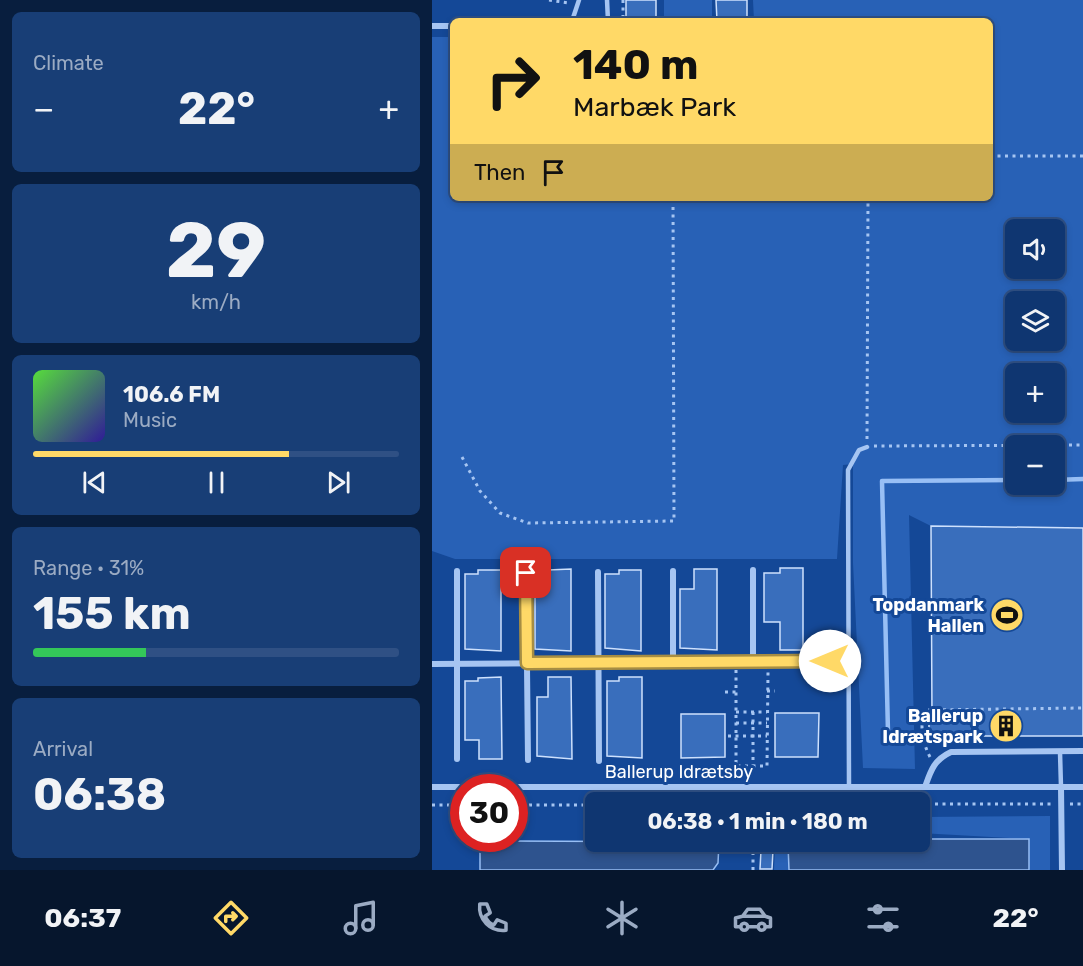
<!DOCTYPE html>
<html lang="en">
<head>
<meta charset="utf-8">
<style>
	body { margin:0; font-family:Rubik,sans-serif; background:#183e76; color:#f1f3f6; height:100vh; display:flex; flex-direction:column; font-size:22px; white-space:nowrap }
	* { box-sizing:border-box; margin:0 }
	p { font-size:20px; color:#9babc3 }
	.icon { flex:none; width:33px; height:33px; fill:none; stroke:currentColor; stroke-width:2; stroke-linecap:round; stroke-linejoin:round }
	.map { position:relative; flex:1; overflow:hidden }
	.panel { display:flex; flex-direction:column; gap:12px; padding:12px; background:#081e3e; width:432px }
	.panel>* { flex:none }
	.guide { position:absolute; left:18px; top:18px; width:543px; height:183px; border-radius:9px; box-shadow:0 3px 9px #0003,0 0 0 2px #2f5084; background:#ffd967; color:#111; overflow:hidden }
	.controls { position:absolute; left:573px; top:219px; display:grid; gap:12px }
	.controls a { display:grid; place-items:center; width:60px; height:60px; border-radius:9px; background:#0f3671; box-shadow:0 3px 9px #0003,0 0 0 2px #2f5084; font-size:30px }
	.speed { position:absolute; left:18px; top:774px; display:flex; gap:12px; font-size:30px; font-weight:700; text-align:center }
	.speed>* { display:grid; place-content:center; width:78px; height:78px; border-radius:50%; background:#0f3671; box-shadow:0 3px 9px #0003,0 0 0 2px #2f5084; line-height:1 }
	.speed .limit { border:9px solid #d22; background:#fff; color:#111 }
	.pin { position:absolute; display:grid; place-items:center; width:51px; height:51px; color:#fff; margin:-26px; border-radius:12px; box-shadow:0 3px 9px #0006 }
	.me { position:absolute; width:66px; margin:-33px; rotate:270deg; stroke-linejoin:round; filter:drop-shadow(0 0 4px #0008) }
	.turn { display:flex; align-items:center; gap:21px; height:126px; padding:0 24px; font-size:27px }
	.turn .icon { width:78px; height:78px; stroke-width:2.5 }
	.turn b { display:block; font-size:42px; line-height:51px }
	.then { display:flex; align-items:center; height:57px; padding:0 24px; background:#0003; gap:12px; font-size:22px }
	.big { font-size:45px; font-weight:700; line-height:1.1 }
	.panel .card { flex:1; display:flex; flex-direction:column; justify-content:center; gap:9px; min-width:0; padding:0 21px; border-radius:9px; background:#183e76 }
	.panel .dial { align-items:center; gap:0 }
	.dial b { font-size:78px; line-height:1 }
	.song { display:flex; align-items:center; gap:18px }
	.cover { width:72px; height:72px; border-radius:9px; background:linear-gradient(135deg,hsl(110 70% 55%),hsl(250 70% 35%)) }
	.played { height:6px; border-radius:3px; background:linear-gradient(90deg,#ffd967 70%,#2f5084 70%) }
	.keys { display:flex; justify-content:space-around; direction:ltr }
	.heat { display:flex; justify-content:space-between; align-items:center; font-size:33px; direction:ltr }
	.charge { height:9px; border-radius:4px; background:linear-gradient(90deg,#34c759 31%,#2f5084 0) }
	.trip { position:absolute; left:153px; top:792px; width:345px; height:60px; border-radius:9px; background:#0f3671; box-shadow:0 3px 9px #0003,0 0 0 2px #2f5084; font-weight:700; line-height:60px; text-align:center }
	.tab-bar { display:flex; height:96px; justify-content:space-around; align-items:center; background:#06162d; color:#9babc3 }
	.tab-bar .icon { width:42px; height:42px }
	.tab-bar .selected { color:#ffd967 }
	.tab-bar b { font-size:27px; color:#f1f3f6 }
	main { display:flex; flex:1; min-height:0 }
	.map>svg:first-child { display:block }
</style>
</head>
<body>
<main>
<section class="panel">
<div class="card"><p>Climate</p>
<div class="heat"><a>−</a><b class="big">22°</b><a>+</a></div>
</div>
<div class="card dial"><b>29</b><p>km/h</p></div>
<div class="card">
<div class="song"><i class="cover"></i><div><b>106.6 FM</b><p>Music</p></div></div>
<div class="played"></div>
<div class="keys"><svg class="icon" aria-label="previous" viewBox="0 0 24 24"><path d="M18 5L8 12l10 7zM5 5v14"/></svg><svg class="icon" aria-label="pause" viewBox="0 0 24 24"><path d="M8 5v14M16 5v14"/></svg><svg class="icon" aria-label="next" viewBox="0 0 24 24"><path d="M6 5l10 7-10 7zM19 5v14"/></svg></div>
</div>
<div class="card"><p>Range · 31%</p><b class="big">155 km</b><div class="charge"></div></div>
<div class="card"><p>Arrival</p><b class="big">06:38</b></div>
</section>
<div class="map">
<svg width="651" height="870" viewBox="0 0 651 870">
	<rect width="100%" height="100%" fill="#144897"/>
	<!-- green -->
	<g fill="#2861b6" fill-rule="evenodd">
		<rect x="232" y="0" width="48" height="20"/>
		<path d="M 321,0 L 651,0 L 651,528 L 499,526 L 477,515 L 483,769 L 431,768 L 421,563 L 421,464 L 411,465 L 405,559 L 23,559 L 0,551 L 0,37 L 21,37 L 21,198 L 558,198 L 558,21 L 322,21 ZM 584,230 L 622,230 L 622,268 L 584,268 ZM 584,302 L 622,302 L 622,340 L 584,340 ZM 584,374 L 622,374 L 622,412 L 584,412 ZM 584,446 L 622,446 L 622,484 L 584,484 Z"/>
		<path d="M 618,816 L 618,870 L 597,870 L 597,839 L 488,833 L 488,817 Z"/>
		<path d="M 356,844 L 357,870 L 342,870 L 343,847 Z"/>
	</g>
	<!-- water -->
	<g fill="#2e538e" stroke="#98bff5" stroke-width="1.5">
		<path d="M 488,839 L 597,839 L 597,870 L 357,870 L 356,844 L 358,842 L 488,842 Z"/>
		<path d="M 48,841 L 287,842 L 286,863 L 281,870 L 48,870 Z"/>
	</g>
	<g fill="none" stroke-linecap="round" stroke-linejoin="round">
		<!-- stream -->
		<g stroke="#98bff5" stroke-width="4.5">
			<path d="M 622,480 L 651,479"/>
			<path d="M 456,732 L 450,481 L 584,480"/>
		</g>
	</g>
	<!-- building -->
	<g fill="#396ebc" stroke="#cee1fd" stroke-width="1.5">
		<rect x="194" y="0" width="30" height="20"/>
		<path d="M 284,0 L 315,0 L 315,21 L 285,21 Z"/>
		<path d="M 499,526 L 651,528 L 651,736 L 497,736 L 497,717 L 500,717 Z"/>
		<path d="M 348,568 L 371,568 L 371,650 L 348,650 L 348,622 L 332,622 L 332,573 L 348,573 Z"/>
		<path d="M 139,569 L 139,651 L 103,649 L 103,574 L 116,574 L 116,570 Z"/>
		<path d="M 262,569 L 285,569 L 285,650 L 248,648 L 248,589 L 262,589 Z"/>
		<path d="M 46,570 L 69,570 L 69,651 L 33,649 L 33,574 L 46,574 Z"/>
		<path d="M 187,570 L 209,570 L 209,651 L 173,648 L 173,574 L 187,574 Z"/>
		<path d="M 69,677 L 70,759 L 47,759 L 47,740 L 33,740 L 33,681 L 46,681 L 46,678 Z"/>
		<path d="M 116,677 L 139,677 L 140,759 L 105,756 L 105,697 L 116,697 Z"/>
		<path d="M 187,677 L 210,677 L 210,758 L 175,756 L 175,681 L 187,681 Z"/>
		<path d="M 343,713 L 387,713 L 386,757 L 343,757 Z"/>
		<path d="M 249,714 L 293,714 L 293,757 L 249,758 Z"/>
		<path d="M 329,850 L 341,850 L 340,869 L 328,869 Z"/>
	</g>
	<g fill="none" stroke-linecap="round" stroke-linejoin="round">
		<!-- path -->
		<g stroke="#a6c5f2" stroke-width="3" stroke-dasharray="3 4.5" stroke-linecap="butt">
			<path d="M 117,0 L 136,3"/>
			<path d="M 191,0 L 191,21"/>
			<path d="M 558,156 L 651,156"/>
			<path d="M 435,439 L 436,198"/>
			<path d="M 442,446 L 651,445"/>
			<path d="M 30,457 L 48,491 L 68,513 L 96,523 L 242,521 L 241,198"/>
			<path d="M 304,670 L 304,766 L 335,766 L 336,672"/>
			<path d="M 335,691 L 343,691"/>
			<path d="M 293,692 L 304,692"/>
			<path d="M 304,712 L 335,712"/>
			<path d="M 321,712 L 321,766"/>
			<path d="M 304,723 L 335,723"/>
			<path d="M 296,736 L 335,736"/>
			<path d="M 498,757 C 490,741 488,728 492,710 L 651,708"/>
			<path d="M 488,804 L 619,804"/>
			<path d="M 638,804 L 651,804"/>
			<path d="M 0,805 L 32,805"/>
			<path d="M 82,805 L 164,805"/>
			<path d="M 321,870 L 321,842"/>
		</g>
		<!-- service -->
		<g stroke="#a6c5f2" stroke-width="4.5">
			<path d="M 175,0 L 176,21"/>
			<path d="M 140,21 L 147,0"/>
			<path d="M 398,661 L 398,635"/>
			<path d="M 628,752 L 629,787"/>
			<path d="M 417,787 L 416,470 L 427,450 L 435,447"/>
			<path d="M 321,802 L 321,787"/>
		</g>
		<!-- minor -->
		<g stroke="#a6c5f2" stroke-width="6">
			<path d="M 0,26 L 21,26"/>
			<path d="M 25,571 L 25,759"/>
			<path d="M 241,571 L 241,662"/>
			<path d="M 166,572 L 167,761"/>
			<path d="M 94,573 L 96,760"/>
			<path d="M 321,662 L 321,570"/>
			<path d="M 0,664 L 398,661"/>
			<path d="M 0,787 L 651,787"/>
			<path d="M 493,787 C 499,770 502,760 519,752 L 651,751"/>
			<path d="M 629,787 L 630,870"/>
		</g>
	</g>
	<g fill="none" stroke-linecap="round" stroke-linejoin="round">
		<!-- route casing -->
		<g stroke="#a68d43" stroke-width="15">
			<path id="route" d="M 94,573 L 95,663 L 398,661"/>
		</g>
		<!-- route -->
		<use href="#route" stroke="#ffd967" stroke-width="10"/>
	</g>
	<!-- icons -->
	<defs>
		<g id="stadium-disc" transform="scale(1.725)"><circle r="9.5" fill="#ffd967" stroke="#144897"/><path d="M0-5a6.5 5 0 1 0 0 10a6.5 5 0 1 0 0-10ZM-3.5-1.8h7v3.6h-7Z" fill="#111"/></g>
		<g id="building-disc" transform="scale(1.725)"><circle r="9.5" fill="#ffd967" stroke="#144897"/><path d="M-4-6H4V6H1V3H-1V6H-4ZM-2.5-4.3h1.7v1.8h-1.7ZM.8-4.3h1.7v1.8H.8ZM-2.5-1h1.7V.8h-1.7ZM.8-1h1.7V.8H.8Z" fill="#111"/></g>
	</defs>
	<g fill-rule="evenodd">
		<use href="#stadium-disc" x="575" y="615"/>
		<use href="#building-disc" x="574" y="726"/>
	</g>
	<g text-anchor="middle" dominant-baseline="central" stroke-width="6" stroke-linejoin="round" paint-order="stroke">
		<!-- poi labels -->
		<g font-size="18" font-weight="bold" fill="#fff" stroke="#144897" text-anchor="end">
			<text x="552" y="605">Topdanmark<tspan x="552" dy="21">Hallen</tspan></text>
			<text x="551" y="716">Ballerup<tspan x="551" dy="21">Idrætspark</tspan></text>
		</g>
		<!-- street labels -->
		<g font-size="18" fill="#fff" stroke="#144897">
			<text x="247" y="772">Ballerup Idrætsby</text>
		</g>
	</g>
</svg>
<div class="controls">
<a><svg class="icon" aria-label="sound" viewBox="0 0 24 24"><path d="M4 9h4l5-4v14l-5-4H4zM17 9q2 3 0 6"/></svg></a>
<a><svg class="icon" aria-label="layers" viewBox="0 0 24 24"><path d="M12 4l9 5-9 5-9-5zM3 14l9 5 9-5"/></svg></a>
<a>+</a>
<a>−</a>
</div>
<div class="speed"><div class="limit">30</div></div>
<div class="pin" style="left:94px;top:573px;background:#d93025"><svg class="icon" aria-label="arrive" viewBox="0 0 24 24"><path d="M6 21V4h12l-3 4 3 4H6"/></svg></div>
<svg class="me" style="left:398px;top:661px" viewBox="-20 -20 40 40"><circle r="19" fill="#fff"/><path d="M0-13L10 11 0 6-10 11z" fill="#ffd967"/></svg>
<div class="trip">06:38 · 1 min · 180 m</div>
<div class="guide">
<div class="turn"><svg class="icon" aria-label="right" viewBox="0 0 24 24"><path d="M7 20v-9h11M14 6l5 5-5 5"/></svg><div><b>140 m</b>Marbæk Park</div></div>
<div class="then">Then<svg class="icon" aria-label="arrive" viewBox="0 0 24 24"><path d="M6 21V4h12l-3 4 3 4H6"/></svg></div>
</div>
</div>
</main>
<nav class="tab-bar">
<b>06:37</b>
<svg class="icon selected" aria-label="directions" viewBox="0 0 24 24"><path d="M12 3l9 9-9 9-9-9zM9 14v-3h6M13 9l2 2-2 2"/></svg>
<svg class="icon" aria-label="music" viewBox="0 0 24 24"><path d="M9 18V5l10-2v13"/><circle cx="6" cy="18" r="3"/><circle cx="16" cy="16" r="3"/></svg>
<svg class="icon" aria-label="phone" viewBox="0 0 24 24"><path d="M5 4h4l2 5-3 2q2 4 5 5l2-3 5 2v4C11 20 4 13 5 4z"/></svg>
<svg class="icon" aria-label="climate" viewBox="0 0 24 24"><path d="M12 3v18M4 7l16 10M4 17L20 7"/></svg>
<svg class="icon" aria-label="car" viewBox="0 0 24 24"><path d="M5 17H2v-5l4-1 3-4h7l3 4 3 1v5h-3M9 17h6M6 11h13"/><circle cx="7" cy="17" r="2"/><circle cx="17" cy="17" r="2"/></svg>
<svg class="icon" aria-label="filters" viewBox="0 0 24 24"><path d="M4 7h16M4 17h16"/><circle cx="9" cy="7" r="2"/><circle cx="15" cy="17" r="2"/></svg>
<b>22°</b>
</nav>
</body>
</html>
